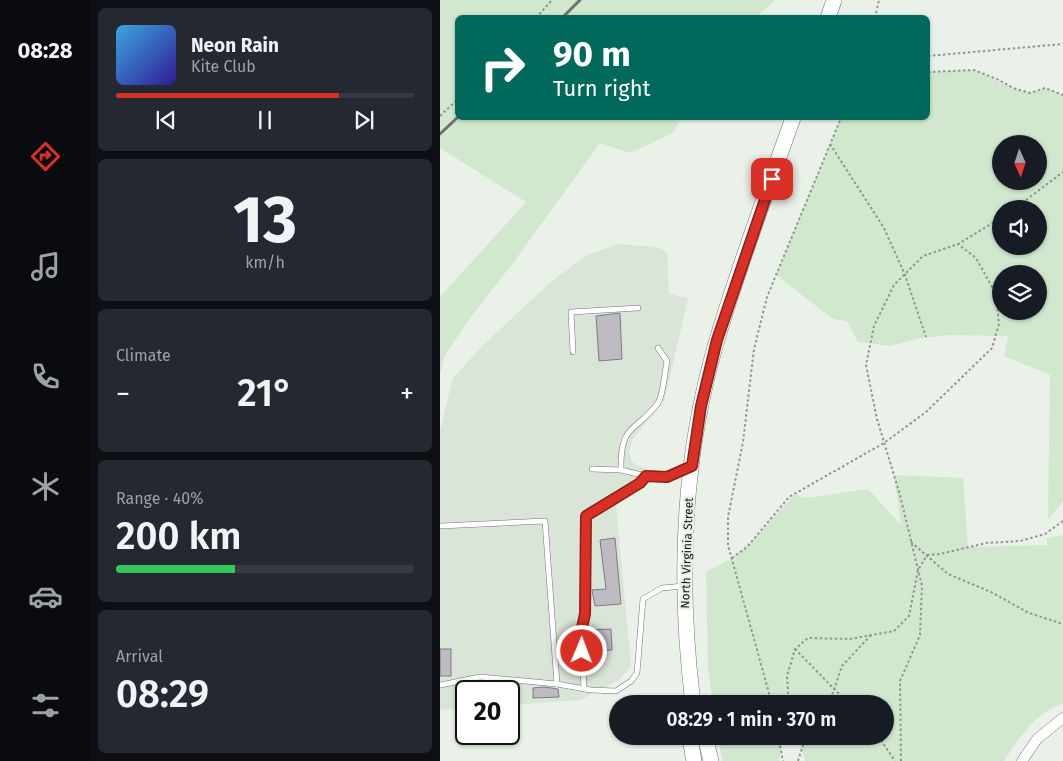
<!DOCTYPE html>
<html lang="en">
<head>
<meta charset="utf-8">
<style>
	body { margin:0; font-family:"Fira Sans",sans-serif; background:#242831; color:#f1f3f6; height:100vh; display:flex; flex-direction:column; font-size:19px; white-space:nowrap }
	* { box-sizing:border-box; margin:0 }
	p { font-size:16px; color:#9ea1a6 }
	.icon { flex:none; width:28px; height:28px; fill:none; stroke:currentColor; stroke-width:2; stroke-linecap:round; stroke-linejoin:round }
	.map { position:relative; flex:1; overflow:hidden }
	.panel { display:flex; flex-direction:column; gap:8px; padding:8px; background:#0d0f14; width:350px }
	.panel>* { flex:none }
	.banner { position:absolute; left:15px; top:15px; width:475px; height:105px; border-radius:8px; box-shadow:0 1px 4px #0004; background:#00695c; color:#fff; overflow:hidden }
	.needle { width:32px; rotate:177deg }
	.tools { position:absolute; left:552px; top:135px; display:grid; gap:10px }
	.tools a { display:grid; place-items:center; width:55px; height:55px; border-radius:50%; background:#171b24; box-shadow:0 1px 4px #0004; font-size:25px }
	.speed { position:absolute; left:15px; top:680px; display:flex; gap:10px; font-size:25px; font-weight:700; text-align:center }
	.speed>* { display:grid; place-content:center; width:65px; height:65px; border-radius:50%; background:#171b24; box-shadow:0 1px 4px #0004; line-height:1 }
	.speed .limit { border:2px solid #111; border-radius:8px; background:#fff; color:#111 }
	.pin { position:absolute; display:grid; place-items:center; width:42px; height:42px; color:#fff; margin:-21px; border-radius:10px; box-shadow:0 2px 8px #0006 }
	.me { position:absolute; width:55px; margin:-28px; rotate:1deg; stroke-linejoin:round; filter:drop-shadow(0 0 4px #0008) }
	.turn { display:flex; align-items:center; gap:18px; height:105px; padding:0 15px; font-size:22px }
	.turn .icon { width:65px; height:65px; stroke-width:2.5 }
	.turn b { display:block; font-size:35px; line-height:42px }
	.big { font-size:38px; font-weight:600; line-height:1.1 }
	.panel .tile { flex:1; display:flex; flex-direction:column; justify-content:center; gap:8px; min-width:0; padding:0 18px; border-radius:8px; background:#242831 }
	.panel .dial { align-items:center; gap:0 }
	.dial b { font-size:65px; line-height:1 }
	.song { display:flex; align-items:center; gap:15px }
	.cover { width:60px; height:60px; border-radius:8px; background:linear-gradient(135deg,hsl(200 70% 55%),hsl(250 70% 35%)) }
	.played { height:5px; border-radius:2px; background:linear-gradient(90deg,#d93025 75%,#363941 75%) }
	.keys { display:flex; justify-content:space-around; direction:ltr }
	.heat { display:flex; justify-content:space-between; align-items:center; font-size:28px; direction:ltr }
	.charge { height:8px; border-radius:4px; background:linear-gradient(90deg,#34c759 40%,#363941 0) }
	.trip { position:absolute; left:169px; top:695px; width:285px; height:50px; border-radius:25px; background:#171b24; box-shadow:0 1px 4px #0004; font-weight:600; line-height:50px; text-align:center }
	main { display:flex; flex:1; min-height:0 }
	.tab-bar { display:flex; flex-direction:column; width:90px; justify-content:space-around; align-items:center; background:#090b0e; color:#9ea1a6 }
	.tab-bar .icon { width:35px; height:35px }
	.tab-bar .active { color:#d93025 }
	.tab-bar b { font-size:22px; color:#f1f3f6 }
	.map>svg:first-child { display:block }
</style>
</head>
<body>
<main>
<nav class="tab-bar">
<b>08:28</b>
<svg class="icon active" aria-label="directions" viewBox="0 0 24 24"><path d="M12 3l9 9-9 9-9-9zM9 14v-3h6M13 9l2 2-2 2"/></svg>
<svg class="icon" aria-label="music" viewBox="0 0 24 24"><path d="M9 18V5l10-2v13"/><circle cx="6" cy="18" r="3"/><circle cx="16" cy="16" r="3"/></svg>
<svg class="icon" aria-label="phone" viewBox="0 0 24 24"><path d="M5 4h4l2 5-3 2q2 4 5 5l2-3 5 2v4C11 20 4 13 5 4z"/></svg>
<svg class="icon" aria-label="climate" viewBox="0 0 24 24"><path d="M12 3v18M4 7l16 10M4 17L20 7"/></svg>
<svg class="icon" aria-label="car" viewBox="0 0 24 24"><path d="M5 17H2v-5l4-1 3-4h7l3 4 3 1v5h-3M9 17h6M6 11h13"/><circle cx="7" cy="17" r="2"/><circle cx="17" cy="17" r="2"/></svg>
<svg class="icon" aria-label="filters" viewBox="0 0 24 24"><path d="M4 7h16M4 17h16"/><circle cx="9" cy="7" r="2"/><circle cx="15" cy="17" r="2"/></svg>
</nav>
<section class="panel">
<div class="tile">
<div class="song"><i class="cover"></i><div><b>Neon Rain</b><p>Kite Club</p></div></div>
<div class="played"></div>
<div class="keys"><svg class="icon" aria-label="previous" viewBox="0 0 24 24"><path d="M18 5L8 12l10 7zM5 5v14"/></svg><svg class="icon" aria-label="pause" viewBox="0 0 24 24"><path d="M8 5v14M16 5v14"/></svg><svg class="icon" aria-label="next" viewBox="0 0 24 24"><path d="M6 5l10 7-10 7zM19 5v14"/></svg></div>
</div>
<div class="tile dial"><b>13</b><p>km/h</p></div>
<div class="tile"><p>Climate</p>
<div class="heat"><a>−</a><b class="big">21°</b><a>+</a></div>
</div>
<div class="tile"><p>Range · 40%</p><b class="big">200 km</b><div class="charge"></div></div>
<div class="tile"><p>Arrival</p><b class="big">08:29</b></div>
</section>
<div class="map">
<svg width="623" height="761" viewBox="0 0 623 761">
	<rect width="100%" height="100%" fill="#eaf1e9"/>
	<!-- built -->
	<path fill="#d9e5d7" d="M 178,244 L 216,247 L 227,252 L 229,294 L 248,298 L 225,399 L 193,439 L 189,452 L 192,462 L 200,467 L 207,468 L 206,476 L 208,483 L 185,496 L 176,506 L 191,666 L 179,680 L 140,700 L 69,705 L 69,691 L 26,691 L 26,708 L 0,710 L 0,431 L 13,378 L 43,345 L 112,281 L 147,255 Z"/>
	<!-- green -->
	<g fill="#d1e7ce" fill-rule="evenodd">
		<path d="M 0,0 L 335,0 L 316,17 L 18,18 L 18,118 L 241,118 L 233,133 L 190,153 L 160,143 L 73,263 L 31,317 L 5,355 L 0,374 L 0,297 L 86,202 L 0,148 Z"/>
		<path d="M 534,70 C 546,75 580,93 590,93 C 594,93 601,89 605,88 L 623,95 L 623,501 L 608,520 L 610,375 L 564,356 L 568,336 L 511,335 L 480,338 L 450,346 L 418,342 L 407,321 L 393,319 L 336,275 L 401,118 L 488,118 L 488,72 ZM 561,144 L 599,144 L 599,181 L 561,181 ZM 561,209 L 599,209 L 599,246 L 561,246 ZM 561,274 L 599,274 L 599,311 L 561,311 Z"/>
		<path d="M 454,475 L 523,478 L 528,547 L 607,545 L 607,538 L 623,535 L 623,703 C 595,713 579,738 564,761 L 365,761 L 358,736 L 445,736 L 445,704 L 273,704 L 268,668 L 266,572 L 292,558 L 307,547 L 355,494 L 364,498 L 428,489 L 461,525 Z"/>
		<path d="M 277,736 L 344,736 L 339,761 L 283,761 Z"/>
	</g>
	<!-- building -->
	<g fill="#bebbc3" stroke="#7e7b83">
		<path d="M 180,313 L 182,359 L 159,361 L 156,316 Z"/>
		<path d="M 175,538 L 181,604 L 155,606 L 152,590 L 166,589 L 160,540 Z"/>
		<path d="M 171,629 L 172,650 L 148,652 L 147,630 Z"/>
		<rect x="0" y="649" width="11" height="27"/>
		<path d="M 104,687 L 118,689 L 119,697 L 93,698 L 93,688 Z"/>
	</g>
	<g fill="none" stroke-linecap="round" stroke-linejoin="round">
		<!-- service casing -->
		<g stroke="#707670" stroke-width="6">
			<g id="service">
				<path d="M 218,348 L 227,361 C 225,371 223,396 218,403 C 196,433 180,422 181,470 L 206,476 L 227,477 L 249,467"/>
				<path d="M 133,352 L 131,312 L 198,308"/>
				<path d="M 152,469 L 181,470"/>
				<path d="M 0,526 L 105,521 L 117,684"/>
				<path d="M 0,685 L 40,677 L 117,684 L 151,690 L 176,691 L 191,681 L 197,673 L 203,599 L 222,588 L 244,586"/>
				<path d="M 144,689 L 141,632 L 145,614 L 146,516 L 200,483 L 206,476"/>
			</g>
		</g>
		<!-- minor casing -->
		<g stroke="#707670" stroke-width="11">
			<path id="minor" d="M 582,761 L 597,739 L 623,718"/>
		</g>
		<!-- primary casing -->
		<g stroke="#707670" stroke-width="16">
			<g id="primary">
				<path d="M 388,18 L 394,0"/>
				<path d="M 253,704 C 238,582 242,458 277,340 C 299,265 327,191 353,118"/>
				<path d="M 252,736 L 251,744 L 254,761"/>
				<path d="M 265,736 L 271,761"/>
			</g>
		</g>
		<!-- path -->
		<g stroke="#919690" stroke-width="2" stroke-dasharray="2.5 2.5" stroke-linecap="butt">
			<path d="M 96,18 L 112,0"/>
			<path d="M 435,18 L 439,0"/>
			<path d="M 488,56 L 623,44"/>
			<path d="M 488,72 L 534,70 L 559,80 L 573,88 L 590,93 L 605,88 L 623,95"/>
			<path d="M 0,116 L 18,99"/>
			<path d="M 390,144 L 444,228 L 465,275 L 486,337"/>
			<path d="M 574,209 L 623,172"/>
			<path d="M 471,542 L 508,574 L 551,592 L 589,613 L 623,624"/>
			<path d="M 487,555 L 500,554 L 546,543 L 580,541 L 605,534 L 623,521"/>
			<path d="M 292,558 L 307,547 L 349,497 L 444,443 L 486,412 L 552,348 L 559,324 L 556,294 L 536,258 L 518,244"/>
			<path d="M 355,649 L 409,704"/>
			<path d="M 332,704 L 288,545 L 288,517 L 303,442 L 314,349 L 327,297 L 401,118"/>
			<path d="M 349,704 L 347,676 L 355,649 L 368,638 L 410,639 L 454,631 L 469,616 L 478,570 L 487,555"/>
			<path d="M 389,704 L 402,666 L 431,635"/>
			<path d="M 397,704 L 399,704"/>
			<path d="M 338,736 L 343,761"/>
			<path d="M 359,736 L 363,746"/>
			<path d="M 438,736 L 455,761"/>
			<path d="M 358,761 L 366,736"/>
			<path d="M 461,761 L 460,681 L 480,635 L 482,586 L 460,495 L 437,419 L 426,365 L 434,326 L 454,285 L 483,256 L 518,244 L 561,218"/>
		</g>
		<!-- service -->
		<use href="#service" stroke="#fff" stroke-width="5"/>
		<!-- minor -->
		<use href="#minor" stroke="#fff" stroke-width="10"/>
		<!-- primary -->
		<use href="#primary" stroke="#fff" stroke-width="15"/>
		<!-- rail -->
		<g stroke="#6d716c" stroke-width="3">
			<path d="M 122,18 L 140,0"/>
			<path d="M 0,134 L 18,117"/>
		</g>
	</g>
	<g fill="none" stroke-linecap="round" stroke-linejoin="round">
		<!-- route casing -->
		<g stroke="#8d1f18" stroke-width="12">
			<path id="route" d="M 142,651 L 141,632 L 145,614 L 146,516 L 200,483 L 206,476 L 227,477 L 252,466 L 261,406 L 277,340 L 332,179"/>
		</g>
		<!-- route -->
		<use href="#route" stroke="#d93025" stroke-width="9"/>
	</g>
	<g text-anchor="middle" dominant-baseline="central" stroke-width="4.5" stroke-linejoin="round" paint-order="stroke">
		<!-- street labels -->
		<g font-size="12" fill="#131613" stroke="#eaf1e9">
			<text transform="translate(247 553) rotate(-88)">North Virginia Street</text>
		</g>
	</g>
</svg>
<div class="tools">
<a><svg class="needle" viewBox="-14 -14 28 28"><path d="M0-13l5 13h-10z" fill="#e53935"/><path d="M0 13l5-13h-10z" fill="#9ea1a6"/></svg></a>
<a><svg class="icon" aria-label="sound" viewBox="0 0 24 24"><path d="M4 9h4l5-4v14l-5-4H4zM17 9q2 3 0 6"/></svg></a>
<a><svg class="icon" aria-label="layers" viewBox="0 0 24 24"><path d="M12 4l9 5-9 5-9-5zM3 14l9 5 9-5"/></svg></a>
</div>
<div class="speed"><div class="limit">20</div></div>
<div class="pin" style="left:332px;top:179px;background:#d93025"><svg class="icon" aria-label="arrive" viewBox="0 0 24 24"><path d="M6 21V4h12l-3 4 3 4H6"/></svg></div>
<svg class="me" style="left:142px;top:651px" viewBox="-20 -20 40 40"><circle r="17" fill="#d93025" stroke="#fff" stroke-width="3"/><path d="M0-11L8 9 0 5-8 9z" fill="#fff"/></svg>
<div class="trip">08:29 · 1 min · 370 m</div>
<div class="banner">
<div class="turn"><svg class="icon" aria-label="right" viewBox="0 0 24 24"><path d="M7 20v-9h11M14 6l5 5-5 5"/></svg><div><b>90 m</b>Turn right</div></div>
</div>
</div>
</main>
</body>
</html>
